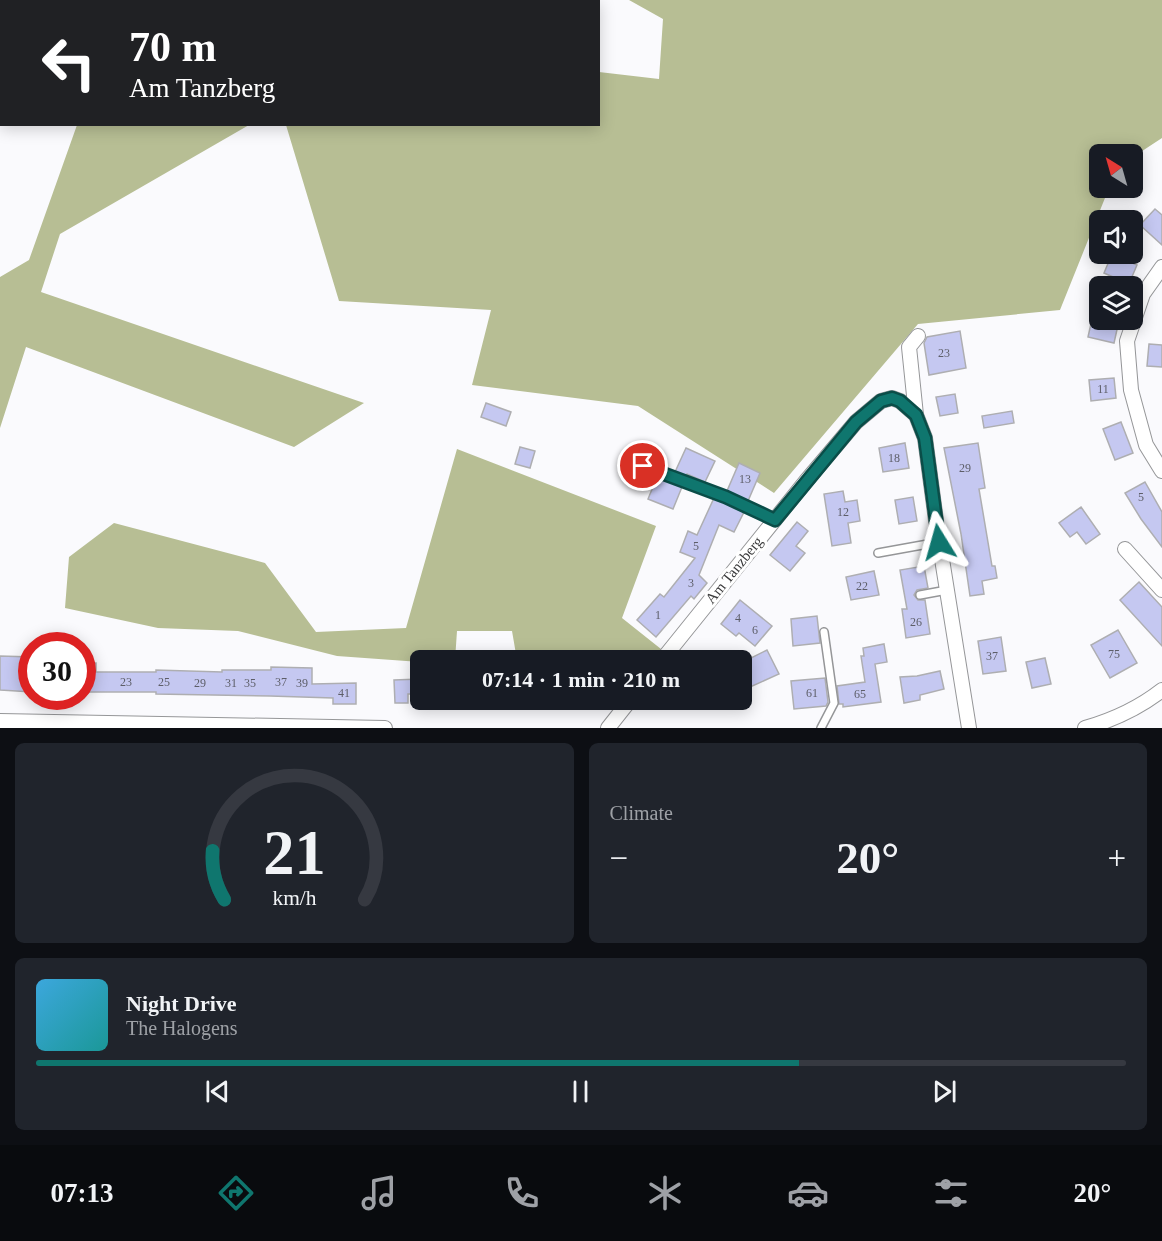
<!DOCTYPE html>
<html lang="en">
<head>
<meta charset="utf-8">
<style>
	body { margin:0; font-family:"Times New Roman",serif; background:#20242c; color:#f1f3f6; height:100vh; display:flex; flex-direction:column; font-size:22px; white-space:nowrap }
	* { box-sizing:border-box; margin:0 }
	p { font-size:20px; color:#9ea1a6 }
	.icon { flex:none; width:33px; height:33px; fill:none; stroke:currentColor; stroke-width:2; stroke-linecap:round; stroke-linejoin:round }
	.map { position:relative; height:728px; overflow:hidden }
	.side { display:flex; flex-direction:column; gap:15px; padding:15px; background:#0d0f14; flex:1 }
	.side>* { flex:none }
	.hud { position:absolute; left:0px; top:0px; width:600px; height:126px; box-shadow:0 3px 15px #0003; background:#202124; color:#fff; overflow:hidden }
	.needle { width:39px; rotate:323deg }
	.controls { position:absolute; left:1089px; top:144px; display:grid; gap:12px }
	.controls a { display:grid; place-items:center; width:54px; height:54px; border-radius:9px; background:#171b24; box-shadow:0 3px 15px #0003; font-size:30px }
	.speed { position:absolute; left:18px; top:632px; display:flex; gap:12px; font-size:30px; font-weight:700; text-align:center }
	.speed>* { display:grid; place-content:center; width:78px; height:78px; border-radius:50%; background:#171b24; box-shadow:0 3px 15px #0003; line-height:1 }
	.speed .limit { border:9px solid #d22; background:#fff; color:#111 }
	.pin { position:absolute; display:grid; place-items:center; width:51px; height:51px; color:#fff; margin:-26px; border:3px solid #fff; border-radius:50%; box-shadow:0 2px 6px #0007 }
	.me { position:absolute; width:66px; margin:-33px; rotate:352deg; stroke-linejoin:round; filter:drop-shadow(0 0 4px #0008) }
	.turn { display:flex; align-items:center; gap:21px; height:126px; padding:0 30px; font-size:27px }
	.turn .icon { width:78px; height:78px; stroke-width:2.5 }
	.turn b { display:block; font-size:42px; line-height:51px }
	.big { font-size:45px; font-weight:800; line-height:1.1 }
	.side .widget { flex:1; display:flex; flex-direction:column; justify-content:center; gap:9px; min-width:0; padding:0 21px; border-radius:9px; background:#20242c }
	.side .dial { align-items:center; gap:0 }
	.dial svg { height:156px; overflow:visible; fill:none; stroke:#363941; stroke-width:7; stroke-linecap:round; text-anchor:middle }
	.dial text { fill:#f1f3f6; stroke:none }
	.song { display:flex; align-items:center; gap:18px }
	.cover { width:72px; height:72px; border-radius:9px; background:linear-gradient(135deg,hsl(200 70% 55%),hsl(180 70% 35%)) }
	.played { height:6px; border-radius:3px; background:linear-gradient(90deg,#0f766e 70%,#363941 70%) }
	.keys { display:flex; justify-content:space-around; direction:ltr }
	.heat { display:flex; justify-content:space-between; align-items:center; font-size:33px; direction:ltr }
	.side .tiles { flex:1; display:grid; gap:15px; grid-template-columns:1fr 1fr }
	.widget:last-child { grid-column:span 2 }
	.trip { position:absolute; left:410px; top:650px; width:342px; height:60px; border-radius:9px; background:#171b24; box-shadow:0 3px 15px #0003; font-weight:800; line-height:60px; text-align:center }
	.menu { display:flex; height:96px; justify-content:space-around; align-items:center; background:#090b0e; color:#9ea1a6 }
	.menu .icon { width:42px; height:42px }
	.menu .on { color:#0f766e }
	.menu b { font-size:27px; color:#f1f3f6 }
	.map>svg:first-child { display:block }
</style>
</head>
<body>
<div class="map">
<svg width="1162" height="728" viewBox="0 0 1162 728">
	<rect width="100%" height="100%" fill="#fafafd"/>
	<!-- forest -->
	<g fill="#b7be94">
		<path d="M 629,0 L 1162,0 L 1162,138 L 1133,157 L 1132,154 L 1100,154 L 1100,188 L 1109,188 L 1060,310 L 918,324 L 774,493 L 638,406 L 472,385 L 491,310 L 339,301 L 286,125 L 598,124 L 599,72 L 659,79 L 663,19 Z"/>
		<path d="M 77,125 L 249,125 L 60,234 L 41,292 L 364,403 L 294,447 L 26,347 L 0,428 L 0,277 L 29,260 Z"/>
		<path d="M 457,449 L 656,526 L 622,618 L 661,649 L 653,660 L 517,660 L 512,631 L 457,631 L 455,660 L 420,660 L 420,662 L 337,656 L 238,631 L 158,628 L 65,608 L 69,557 L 114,523 L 265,563 L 316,632 L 406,628 Z"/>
	</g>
	<!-- building -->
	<g fill="#c5c8f1" stroke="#aeaeb1" stroke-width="1.5">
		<path d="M 1155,209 L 1162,215 L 1162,245 L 1140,225 Z"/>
		<path d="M 1112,254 L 1137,265 L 1128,286 L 1109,286 L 1113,277 L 1104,273 Z"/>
		<path d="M 1092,319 L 1118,325 L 1114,343 L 1088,337 Z"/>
		<path d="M 960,331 L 966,368 L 929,375 L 924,343 L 927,337 Z"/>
		<path d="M 1149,344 L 1162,345 L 1162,367 L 1147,366 Z"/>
		<path d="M 1114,378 L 1116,398 L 1091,401 L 1089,380 Z"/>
		<path d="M 955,394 L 958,413 L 940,416 L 936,397 Z"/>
		<path d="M 486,403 L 511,412 L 506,426 L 481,417 Z"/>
		<path d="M 1012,411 L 1014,423 L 984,428 L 982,416 Z"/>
		<path d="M 1121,422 L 1133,453 L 1115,460 L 1103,429 Z"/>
		<path d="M 905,443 L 909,468 L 883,472 L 879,448 Z"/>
		<path d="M 978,443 L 985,488 L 979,489 L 992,566 L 995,566 L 997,578 L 982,581 L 984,594 L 970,596 L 961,534 L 944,448 Z"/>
		<path d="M 520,447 L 535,451 L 530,468 L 515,464 Z"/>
		<path d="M 686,448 L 715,461 L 705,482 L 687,474 L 686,476 L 675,472 Z"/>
		<path d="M 739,463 L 760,473 L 748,501 L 727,491 Z"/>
		<path d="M 657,477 L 682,487 L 673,509 L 648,499 Z"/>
		<path d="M 1145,482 L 1162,512 L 1162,547 L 1141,519 L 1125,493 Z"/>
		<path d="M 843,491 L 845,502 L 857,500 L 860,521 L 848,523 L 851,543 L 832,546 L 824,494 Z"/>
		<path d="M 913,497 L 917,521 L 899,524 L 895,500 Z"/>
		<path d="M 714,498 L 744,512 L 734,532 L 719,525 L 699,575 L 707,583 L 694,599 L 691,596 L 656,637 L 637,620 L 660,594 L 664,597 L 695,558 L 680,552 L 688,531 L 697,535 Z"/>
		<path d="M 1081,507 L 1100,534 L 1086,544 L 1077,532 L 1070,537 L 1059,523 Z"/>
		<path d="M 797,522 L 808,531 L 796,546 L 805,553 L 790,571 L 770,555 Z"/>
		<path d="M 924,566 L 928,588 L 917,590 L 914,595 L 918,600 L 925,600 L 930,634 L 906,638 L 902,609 L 907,609 L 900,570 Z"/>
		<path d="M 874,571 L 879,595 L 851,600 L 846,577 Z"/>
		<path d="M 1139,582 L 1162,607 L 1162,646 L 1120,600 Z"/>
		<path d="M 740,600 L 772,626 L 755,646 L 739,633 L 736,636 L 721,624 Z"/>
		<path d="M 817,616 L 820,643 L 793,646 L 791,619 Z"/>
		<path d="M 1118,630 L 1137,663 L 1110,678 L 1091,645 Z"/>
		<path d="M 1001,637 L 1006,671 L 983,674 L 978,641 Z"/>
		<path d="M 884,644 L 887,662 L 875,664 L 881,702 L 843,707 L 843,704 L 839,704 L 837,686 L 865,682 L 861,656 L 864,656 L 863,648 Z"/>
		<path d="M 767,650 L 779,674 L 741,691 L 741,663 Z"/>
		<path d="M 0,656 L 32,657 L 32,692 L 0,690 Z"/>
		<path d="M 1045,658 L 1051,684 L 1032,688 L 1026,662 Z"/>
		<path d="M 96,663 L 96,672 L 156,672 L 156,670 L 222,672 L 222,670 L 271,670 L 271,667 L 312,668 L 312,684 L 356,683 L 356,704 L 333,704 L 333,698 L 270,696 L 156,694 L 156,692 L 82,692 L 82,664 Z"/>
		<path d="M 940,671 L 944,689 L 920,695 L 920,700 L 904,703 L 900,677 L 917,676 Z"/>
		<path d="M 825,678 L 828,702 L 826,706 L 794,709 L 791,681 Z"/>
		<path d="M 420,679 L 420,694 L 408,694 L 408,703 L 395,703 L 394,680 Z"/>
	</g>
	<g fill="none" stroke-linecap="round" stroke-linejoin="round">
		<!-- service casing -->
		<g stroke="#959698" stroke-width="10">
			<g id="service">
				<path d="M 643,466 L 726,497 L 775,520"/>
				<path d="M 878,553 L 939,542"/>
				<path d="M 920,595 L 947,590"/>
				<path d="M 821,728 L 834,703 L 824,632"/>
			</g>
		</g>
		<!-- minor casing -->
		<g stroke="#959698" stroke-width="16">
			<g id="minor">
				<path d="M 1162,267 L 1143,294 L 1127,341 L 1131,390 L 1146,445 L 1162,471"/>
				<path d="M 916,415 L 909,347 L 918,336"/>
				<path d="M 1125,549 L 1162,590"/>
				<path d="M 662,660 L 806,481 L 856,422 L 881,401 L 892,398 L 900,401 L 916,415 L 925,438 L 937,528 L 969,728"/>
				<path d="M 0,721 L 385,728"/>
				<path d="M 608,728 L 631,699"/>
				<path d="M 1085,728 C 1113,720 1139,708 1162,690"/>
			</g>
		</g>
		<!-- service -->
		<use href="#service" stroke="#fff" stroke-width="7"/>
		<!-- minor -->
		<use href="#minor" stroke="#fff" stroke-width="14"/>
	</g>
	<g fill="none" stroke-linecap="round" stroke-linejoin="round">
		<!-- route casing -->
		<g stroke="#0a4d48" stroke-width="15">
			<path id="route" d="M 643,466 L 726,497 L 775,520 L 856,422 L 881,401 L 892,398 L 900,401 L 916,415 L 925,438 L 939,542"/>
		</g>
		<!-- route -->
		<use href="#route" stroke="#0f766e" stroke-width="10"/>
	</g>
	<g text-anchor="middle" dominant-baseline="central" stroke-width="6" stroke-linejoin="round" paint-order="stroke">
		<!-- number labels -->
		<g font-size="12" fill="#5d5e68">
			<text x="944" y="353">23</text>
			<text x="1103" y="389">11</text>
			<text x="894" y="458">18</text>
			<text x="965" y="468">29</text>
			<text x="745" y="479">13</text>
			<text x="1141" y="497">5</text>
			<text x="843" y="512">12</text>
			<text x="696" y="546">5</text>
			<text x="691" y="583">3</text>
			<text x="862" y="586">22</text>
			<text x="658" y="615">1</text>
			<text x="738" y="618">4</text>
			<text x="916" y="622">26</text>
			<text x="755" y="630">6</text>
			<text x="1114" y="654">75</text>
			<text x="992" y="656">37</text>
			<text x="126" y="682">23</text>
			<text x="164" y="682">25</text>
			<text x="281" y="682">37</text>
			<text x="200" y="683">29</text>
			<text x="231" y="683">31</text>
			<text x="250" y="683">35</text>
			<text x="302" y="683">39</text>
			<text x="344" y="693">41</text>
			<text x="812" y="693">61</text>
			<text x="860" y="694">65</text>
		</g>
		<!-- street labels -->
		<g font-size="15" fill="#3a3a3b" stroke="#fff">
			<text transform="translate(734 570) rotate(-51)">Am Tanzberg</text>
		</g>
	</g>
</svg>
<div class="controls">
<a><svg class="needle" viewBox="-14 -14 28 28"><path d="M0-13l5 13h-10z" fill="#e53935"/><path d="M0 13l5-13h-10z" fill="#9ea1a6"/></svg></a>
<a><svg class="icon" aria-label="sound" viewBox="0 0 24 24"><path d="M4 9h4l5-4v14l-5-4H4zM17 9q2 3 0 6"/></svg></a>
<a><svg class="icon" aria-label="layers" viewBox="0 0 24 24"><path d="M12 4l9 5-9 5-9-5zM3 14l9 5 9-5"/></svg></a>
</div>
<div class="speed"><div class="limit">30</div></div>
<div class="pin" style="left:643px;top:466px;background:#d93025"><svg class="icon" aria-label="arrive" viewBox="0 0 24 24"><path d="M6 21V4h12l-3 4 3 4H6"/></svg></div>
<svg class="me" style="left:939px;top:542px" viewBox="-20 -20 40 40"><path d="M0-17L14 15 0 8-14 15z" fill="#0f766e" stroke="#fff" stroke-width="4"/></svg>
<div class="trip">07:14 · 1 min · 210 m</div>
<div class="hud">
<div class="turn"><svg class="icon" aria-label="left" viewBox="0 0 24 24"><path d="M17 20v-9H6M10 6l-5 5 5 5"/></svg><div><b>70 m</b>Am Tanzberg</div></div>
</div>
</div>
<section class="side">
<div class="tiles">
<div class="widget dial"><svg viewBox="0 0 100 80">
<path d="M14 69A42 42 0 1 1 86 69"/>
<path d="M14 69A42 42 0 0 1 8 44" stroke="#0f766e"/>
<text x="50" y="56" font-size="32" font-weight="700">21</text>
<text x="50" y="72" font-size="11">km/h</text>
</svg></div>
<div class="widget"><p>Climate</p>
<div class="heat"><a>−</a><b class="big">20°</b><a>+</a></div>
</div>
<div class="widget">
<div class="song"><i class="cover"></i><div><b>Night Drive</b><p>The Halogens</p></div></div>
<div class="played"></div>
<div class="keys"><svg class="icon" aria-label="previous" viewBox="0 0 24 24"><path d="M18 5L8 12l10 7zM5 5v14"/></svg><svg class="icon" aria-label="pause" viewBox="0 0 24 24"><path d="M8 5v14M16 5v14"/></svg><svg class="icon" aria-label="next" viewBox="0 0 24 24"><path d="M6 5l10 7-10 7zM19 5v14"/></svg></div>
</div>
</div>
</section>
<nav class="menu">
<b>07:13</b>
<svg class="icon on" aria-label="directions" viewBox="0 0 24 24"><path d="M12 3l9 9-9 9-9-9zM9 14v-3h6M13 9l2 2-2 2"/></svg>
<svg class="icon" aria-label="music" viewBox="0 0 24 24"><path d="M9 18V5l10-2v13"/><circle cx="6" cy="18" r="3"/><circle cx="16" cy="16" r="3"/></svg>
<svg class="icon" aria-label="phone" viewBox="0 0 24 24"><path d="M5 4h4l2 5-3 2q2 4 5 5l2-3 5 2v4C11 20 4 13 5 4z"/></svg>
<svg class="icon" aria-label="climate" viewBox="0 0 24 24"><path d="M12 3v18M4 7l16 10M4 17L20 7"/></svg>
<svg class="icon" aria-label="car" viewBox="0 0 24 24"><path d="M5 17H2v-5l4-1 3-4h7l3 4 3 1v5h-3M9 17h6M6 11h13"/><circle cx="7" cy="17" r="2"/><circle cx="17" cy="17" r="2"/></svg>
<svg class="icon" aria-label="filters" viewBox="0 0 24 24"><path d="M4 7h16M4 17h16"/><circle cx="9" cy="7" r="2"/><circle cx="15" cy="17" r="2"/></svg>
<b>20°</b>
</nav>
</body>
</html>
